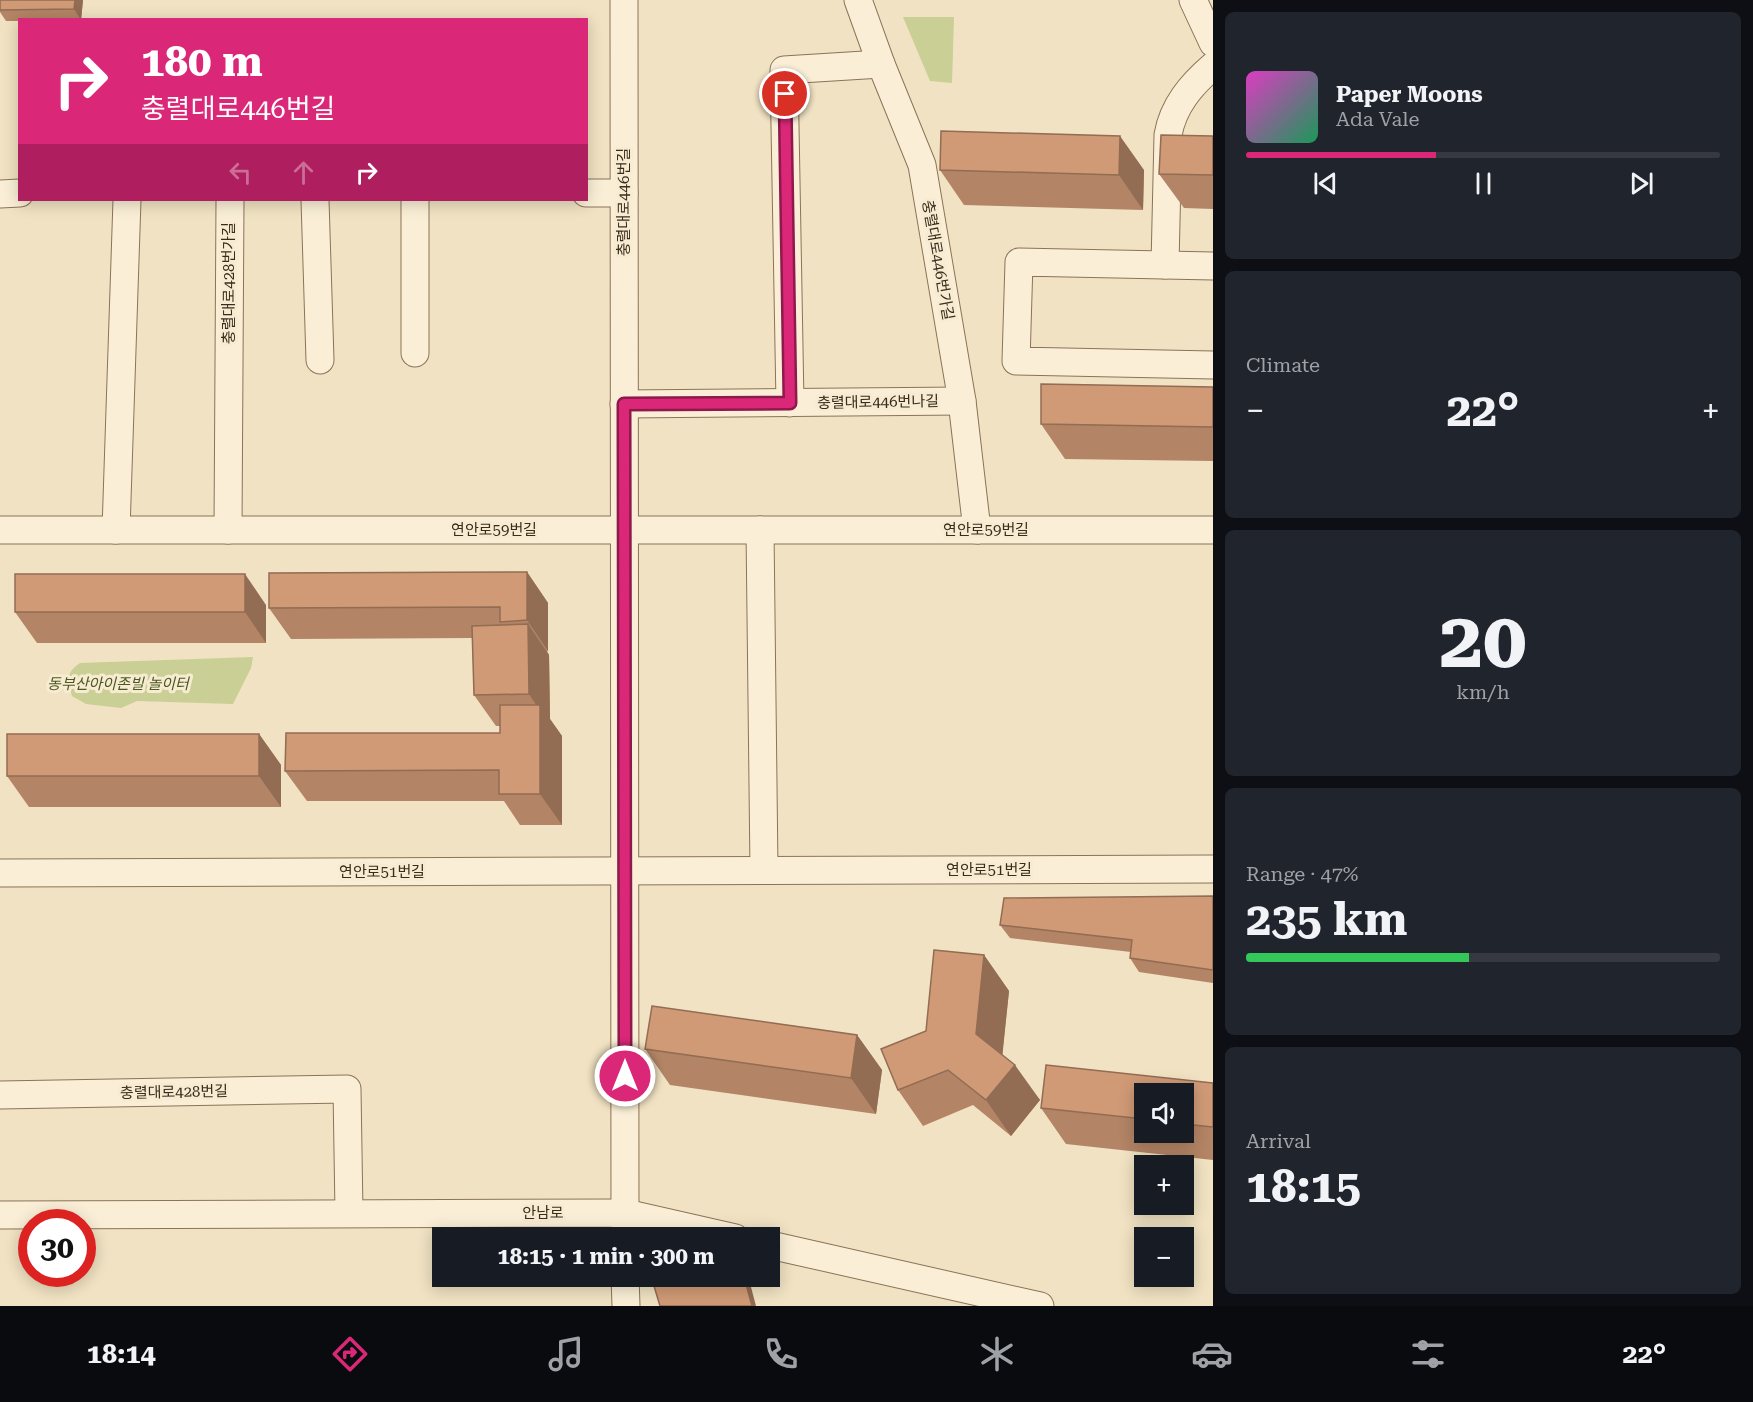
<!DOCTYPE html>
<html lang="en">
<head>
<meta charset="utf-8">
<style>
	body { margin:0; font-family:"Roboto Serif","Noto Sans KR",serif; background:#20242c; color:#f1f3f6; height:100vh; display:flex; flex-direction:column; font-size:22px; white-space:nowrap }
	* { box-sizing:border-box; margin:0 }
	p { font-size:20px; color:#9ea1a6 }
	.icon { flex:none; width:33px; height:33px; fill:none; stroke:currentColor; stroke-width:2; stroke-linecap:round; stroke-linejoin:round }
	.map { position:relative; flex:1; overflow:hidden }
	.panel { display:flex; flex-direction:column; gap:12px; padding:12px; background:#0d0f14; width:540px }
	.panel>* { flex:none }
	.hud { position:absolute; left:18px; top:18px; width:570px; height:183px; border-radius:0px; box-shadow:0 3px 15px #0003; background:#db2777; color:#fff; overflow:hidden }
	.controls { position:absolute; left:1134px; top:1083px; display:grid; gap:12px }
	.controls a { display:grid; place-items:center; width:60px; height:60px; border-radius:0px; background:#171b24; box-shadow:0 3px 15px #0003; font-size:30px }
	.speed { position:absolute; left:18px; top:1209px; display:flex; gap:12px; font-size:30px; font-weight:700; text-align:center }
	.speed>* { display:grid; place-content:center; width:78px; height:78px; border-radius:50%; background:#171b24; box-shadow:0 3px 15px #0003; line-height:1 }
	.speed .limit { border:9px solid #d22; background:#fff; color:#111 }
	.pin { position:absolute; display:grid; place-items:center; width:51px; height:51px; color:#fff; margin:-26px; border:3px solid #fff; border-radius:50%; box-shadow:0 2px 6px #0007 }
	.me { position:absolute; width:66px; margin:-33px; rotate:0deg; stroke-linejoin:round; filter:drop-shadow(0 0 4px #0008) }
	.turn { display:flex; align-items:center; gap:21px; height:126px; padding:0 24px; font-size:27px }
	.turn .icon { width:78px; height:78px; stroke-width:2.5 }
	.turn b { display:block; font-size:42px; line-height:51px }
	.lanes { display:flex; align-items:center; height:57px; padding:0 24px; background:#0003; justify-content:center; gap:30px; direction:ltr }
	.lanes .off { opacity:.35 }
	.big { font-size:45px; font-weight:700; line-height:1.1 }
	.panel .widget { flex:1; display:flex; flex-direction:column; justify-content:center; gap:9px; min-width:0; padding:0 21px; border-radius:9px; background:#20242c }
	.panel .dial { align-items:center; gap:0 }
	.dial b { font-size:78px; line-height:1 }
	.song { display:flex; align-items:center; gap:18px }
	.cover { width:72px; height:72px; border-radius:9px; background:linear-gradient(135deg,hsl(310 70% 55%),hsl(150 70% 35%)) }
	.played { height:6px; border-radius:3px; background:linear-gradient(90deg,#db2777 40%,#363941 40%) }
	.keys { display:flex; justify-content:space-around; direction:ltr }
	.heat { display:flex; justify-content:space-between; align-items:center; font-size:33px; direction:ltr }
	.charge { height:9px; border-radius:4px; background:linear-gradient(90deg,#34c759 47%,#363941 0) }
	.trip { position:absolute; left:432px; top:1227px; width:348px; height:60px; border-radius:0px; background:#171b24; box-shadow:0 3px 15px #0003; font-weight:700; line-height:60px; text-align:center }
	.menu { display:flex; height:96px; justify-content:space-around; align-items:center; background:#090b0e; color:#9ea1a6 }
	.menu .icon { width:42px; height:42px }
	.menu .selected { color:#db2777 }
	.menu b { font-size:27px; color:#f1f3f6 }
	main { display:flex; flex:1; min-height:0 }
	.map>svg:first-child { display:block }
</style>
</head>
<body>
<main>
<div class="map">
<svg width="1213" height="1306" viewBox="0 0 1213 1306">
	<rect width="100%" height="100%" fill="#f0e2c2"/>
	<!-- green -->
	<g fill="#c9cf95">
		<path d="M 903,17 L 954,17 L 952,83 L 930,81 Z"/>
		<path d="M 253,657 L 251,668 L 233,704 L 137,701 L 121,708 L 86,704 L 72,696 C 68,678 65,674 80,663 Z"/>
	</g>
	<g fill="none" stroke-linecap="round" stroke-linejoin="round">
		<!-- minor casing -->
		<g stroke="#8b7358" stroke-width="29">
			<g id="minor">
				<path d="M 624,0 L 625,1238"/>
				<path d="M 858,0 L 881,64 L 922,165 L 962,401 L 977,530"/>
				<path d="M 1193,0 L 1213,43"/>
				<path d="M 586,193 L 624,193"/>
				<path d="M 0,194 L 20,193"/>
				<path d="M 315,200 L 320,360"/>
				<path d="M 415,200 L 415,353"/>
				<path d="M 1165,265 L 1168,135 C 1173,106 1191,85 1213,66"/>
				<path d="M 1213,266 L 1019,262 L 1016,361 L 1213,365"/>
				<path d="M 790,403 L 784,70 L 881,64"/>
				<path d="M 624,404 L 962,401"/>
				<path d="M 0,530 L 1213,530"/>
				<path d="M 116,530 L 127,200"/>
				<path d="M 228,530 L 230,200"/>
				<path d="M 760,530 L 764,870"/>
				<path d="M 0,873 L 1213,869"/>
				<path d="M 0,1095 L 347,1089 L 349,1213"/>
				<path d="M 0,1215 L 625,1213 L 735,1238"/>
				<path d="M 770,1245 L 1040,1306"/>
				<path d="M 625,1276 L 626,1306"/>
			</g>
		</g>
		<!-- minor -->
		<use href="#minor" stroke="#faefd6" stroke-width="27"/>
	</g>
	<!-- wall -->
	<g fill="#b38465" fill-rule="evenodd">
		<path d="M 0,0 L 83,0 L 81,20 L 20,20 L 20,21 L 6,21 L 0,12 Z"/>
		<path d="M 1213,136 L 1213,209 L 1184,208 L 1159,174 Z"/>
		<path d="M 940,170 L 1144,170 L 1143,210 L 964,205 Z"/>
		<path d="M 1213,387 L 1213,461 L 1065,459 L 1041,424 Z"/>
		<path d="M 527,572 L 548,603 L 548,651 L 547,651 L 549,655 L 550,719 L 562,736 L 562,825 L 520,825 L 504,801 L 307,801 L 285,771 L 500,733 L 500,726 L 496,726 L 474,695 L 472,638 L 291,639 L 269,608 Z"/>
		<path d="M 266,605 L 266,643 L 37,643 L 15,612 Z"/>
		<path d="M 259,734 L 281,765 L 281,807 L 29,807 L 7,776 Z"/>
		<path d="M 1213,896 L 1213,983 L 1139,972 L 1130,958 L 1131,952 L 1010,938 L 1000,925 Z"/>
		<path d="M 984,955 L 1009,991 L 1002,1055 L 1040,1100 L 1011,1136 L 973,1105 L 923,1126 L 898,1090 L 926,1031 Z"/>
		<path d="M 857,1035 L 882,1070 L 876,1114 L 670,1085 L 645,1049 Z"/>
		<path d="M 1213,1083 L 1213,1160 L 1066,1144 L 1041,1108 ZM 1144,1094 L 1184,1094 L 1184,1132 L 1144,1132 Z"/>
	</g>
	<!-- shaded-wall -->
	<g fill="#926c53">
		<path d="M 75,0 L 83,0 L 81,20 L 74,9 Z"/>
		<path d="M 1120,136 L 1144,170 L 1143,210 L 1119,175 Z"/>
		<path d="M 527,572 L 548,603 L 548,651 L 527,620 Z"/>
		<path d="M 245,574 L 266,605 L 266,643 L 245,612 Z"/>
		<path d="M 528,624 L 549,655 L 550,719 L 562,736 L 562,825 L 540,794 L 540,711 L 529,694 Z"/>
		<path d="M 259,734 L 281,765 L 281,807 L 259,776 Z"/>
		<path d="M 984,955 L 1009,991 L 1001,1069 L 976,1034 Z"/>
		<path d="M 857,1035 L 882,1070 L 876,1114 L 851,1078 Z"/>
		<path d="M 1015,1065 L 1040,1100 L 1011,1136 L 986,1100 Z"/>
		<path d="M 744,1277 L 751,1287 L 756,1306 L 752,1306 Z"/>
	</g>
	<!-- building -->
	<g fill="#d09a76" stroke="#926c53" stroke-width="1.5">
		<path d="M 0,0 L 75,0 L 74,9 L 0,10 Z"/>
		<path d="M 941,131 L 1120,136 L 1119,175 L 940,170 Z"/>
		<path d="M 1161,135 L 1213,136 L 1213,175 L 1159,174 Z"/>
		<path d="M 1041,384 L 1213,387 L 1213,427 L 1041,424 Z"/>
		<path d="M 527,572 L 527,620 L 500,622 L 500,607 L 269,608 L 269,573 Z"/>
		<rect x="15" y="574" width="230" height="38"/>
		<path d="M 528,624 L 529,694 L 474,695 L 472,626 Z"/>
		<path d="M 500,705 L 540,705 L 540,794 L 499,794 L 499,770 L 285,771 L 286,733 L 500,733 Z"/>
		<rect x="7" y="734" width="252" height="42"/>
		<path d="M 1213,896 L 1213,970 L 1130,958 L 1132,940 L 1000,925 L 1004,898 Z"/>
		<path d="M 934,950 L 984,955 L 976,1034 L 1015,1065 L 986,1100 L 948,1070 L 898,1090 L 881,1049 L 926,1031 Z"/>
		<path d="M 652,1006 L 857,1035 L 851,1078 L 645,1049 Z"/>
		<path d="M 1046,1065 L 1213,1083 L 1213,1127 L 1184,1124 L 1184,1094 L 1144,1094 L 1144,1119 L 1041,1108 Z"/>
		<path d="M 651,1276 L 744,1277 L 752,1306 L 660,1306 Z"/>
	</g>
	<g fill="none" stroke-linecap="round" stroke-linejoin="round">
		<!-- route casing -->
		<g stroke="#8e194d" stroke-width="15">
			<path id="route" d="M 625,1076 L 624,404 L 790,403 L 785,94"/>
		</g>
		<!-- route -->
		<use href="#route" stroke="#db2777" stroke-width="10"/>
	</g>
	<g text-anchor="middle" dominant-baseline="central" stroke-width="6" stroke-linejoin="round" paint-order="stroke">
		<!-- street labels -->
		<g font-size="15" fill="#3a2b1d" stroke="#f7ecd2">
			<text transform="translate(624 202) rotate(-90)">충렬대로446번길</text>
			<text transform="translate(938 260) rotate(80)">충렬대로446번가길</text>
			<text transform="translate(229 283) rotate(-90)">충렬대로428번가길</text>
			<text transform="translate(878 402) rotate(-1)">충렬대로446번나길</text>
			<text x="494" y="530">연안로59번길</text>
			<text x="986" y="530">연안로59번길</text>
			<text x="989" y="870">연안로51번길</text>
			<text x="382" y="872">연안로51번길</text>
			<text transform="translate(174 1092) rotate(-1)">충렬대로428번길</text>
			<text x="543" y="1213">안남로</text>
		</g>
		<!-- park labels -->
		<g font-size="15" font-style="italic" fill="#4b5823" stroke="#f7ecd2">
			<text x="118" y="684">동부산아이존빌 놀이터</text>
		</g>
	</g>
</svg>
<div class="controls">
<a><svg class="icon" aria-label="sound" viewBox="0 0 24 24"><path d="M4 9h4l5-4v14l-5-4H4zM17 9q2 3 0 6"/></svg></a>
<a>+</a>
<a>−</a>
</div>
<div class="speed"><div class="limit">30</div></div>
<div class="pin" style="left:785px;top:94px;background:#d93025"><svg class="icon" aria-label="arrive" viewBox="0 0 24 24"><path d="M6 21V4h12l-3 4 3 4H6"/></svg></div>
<svg class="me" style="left:625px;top:1076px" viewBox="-20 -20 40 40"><circle r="17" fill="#db2777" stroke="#fff" stroke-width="3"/><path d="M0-11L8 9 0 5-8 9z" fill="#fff"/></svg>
<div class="trip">18:15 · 1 min · 300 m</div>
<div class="hud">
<div class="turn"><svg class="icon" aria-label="right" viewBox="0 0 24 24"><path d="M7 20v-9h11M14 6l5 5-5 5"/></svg><div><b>180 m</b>충렬대로446번길</div></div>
<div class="lanes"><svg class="icon off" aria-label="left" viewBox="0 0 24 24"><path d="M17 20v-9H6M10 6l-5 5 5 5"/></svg><svg class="icon off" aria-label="ahead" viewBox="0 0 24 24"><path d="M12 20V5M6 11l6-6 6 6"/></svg><svg class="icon" aria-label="right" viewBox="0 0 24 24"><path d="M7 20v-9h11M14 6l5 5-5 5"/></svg></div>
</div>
</div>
<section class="panel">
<div class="widget">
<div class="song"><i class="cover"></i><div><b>Paper Moons</b><p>Ada Vale</p></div></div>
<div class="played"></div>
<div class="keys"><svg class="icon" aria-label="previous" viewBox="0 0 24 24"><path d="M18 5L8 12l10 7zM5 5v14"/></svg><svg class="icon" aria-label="pause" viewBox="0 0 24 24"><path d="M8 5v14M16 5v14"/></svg><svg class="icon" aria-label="next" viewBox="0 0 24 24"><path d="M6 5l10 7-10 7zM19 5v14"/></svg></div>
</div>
<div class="widget"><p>Climate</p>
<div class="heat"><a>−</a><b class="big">22°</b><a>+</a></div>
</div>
<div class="widget dial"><b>20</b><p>km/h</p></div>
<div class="widget"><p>Range · 47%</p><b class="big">235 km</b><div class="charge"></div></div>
<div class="widget"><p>Arrival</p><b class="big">18:15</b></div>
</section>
</main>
<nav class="menu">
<b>18:14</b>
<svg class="icon selected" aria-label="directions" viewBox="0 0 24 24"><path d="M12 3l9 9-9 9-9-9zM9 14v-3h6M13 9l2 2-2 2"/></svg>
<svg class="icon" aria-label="music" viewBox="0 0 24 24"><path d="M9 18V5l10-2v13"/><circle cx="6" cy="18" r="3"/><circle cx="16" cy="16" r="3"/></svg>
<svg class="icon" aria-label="phone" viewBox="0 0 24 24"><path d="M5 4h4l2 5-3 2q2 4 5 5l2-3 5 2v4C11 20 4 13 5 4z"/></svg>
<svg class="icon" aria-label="climate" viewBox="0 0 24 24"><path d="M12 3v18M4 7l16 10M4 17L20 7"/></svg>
<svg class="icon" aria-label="car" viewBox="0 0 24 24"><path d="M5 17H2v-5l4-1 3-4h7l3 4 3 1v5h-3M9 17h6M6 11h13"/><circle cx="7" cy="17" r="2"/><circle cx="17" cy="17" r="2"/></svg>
<svg class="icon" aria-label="filters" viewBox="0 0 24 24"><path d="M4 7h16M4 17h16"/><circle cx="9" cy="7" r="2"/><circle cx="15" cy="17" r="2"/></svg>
<b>22°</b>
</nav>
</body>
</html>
